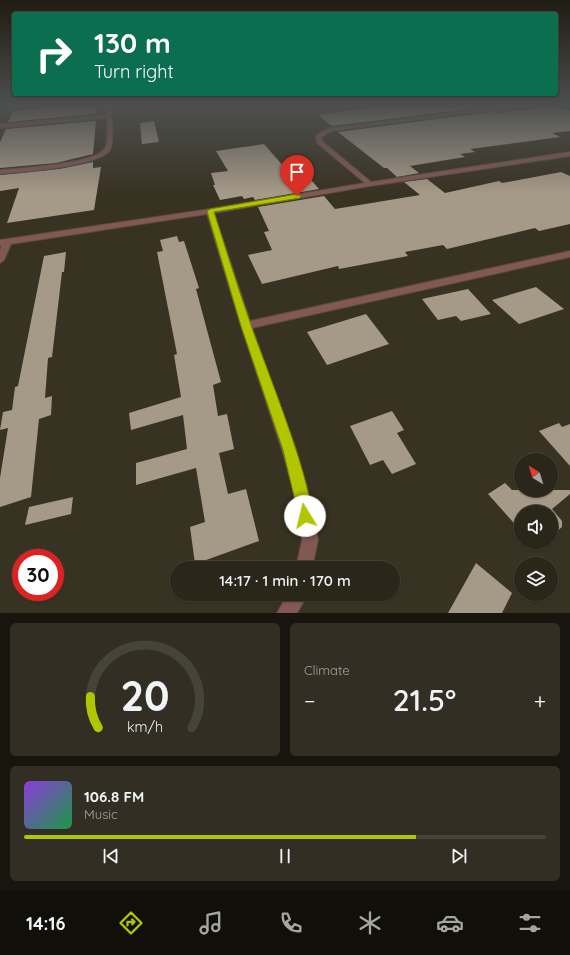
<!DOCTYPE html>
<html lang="en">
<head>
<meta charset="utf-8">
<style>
	body { margin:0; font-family:Quicksand,sans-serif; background:#322e23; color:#f1f3f6; height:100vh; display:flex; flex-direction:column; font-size:15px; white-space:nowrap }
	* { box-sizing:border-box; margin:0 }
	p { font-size:13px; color:#a5a5a2 }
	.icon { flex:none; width:22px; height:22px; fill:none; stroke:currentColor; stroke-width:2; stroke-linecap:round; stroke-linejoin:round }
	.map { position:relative; height:613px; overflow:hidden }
	.panel { display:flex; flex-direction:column; gap:10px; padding:10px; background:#17150e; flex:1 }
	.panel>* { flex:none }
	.banner { position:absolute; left:12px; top:12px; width:546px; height:84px; border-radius:4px; box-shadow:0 1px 3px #0004,0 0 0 1px #464339; background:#0b6e4f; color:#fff; overflow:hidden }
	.needle { width:26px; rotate:322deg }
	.buttons { position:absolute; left:514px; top:453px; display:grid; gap:8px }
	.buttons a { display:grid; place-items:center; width:44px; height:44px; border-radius:50%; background:#2a261a; box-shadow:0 1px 3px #0004,0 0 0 1px #464339; font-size:20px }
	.speed { position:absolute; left:12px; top:549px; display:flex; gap:8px; font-size:20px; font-weight:700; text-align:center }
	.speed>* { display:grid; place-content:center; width:52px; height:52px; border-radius:50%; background:#2a261a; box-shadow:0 1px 3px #0004,0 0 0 1px #464339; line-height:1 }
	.speed .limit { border:6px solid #d22; background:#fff; color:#111 }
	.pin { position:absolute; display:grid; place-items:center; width:34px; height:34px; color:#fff; margin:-41px -17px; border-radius:50% 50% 50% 0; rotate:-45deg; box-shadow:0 0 4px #0007 }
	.pin .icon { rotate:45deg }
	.me { position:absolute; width:44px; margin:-22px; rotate:351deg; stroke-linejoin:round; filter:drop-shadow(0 0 3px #0008) }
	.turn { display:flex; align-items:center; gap:14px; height:84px; padding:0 16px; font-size:18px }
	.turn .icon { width:52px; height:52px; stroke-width:2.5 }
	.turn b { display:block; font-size:28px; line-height:34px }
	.big { font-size:30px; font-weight:600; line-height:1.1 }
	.panel .card { flex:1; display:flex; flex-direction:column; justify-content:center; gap:6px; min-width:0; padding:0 14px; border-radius:6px; background:#322e23 }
	.panel .dial { align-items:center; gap:0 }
	.dial svg { height:104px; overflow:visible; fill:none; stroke:#464339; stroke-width:7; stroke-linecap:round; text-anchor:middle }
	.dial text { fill:#f1f3f6; stroke:none }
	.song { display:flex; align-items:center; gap:12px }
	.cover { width:48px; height:48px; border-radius:6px; background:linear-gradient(135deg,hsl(270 70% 55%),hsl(140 70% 35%)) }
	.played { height:4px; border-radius:2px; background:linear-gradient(90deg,#b1c500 75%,#464339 75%) }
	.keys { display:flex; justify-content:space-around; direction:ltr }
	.heat { display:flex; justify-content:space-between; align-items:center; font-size:22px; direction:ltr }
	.panel .tiles { flex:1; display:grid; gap:10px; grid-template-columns:1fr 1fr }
	.card:last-child { grid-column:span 2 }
	.trip { position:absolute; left:170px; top:561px; width:230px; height:40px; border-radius:20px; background:#2a261a; box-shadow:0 1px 3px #0004,0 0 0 1px #464339; font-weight:600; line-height:40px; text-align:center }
	.tab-bar { display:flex; height:64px; justify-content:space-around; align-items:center; background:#110f0a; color:#a5a5a2 }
	.tab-bar .icon { width:28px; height:28px }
	.tab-bar .active { color:#b1c500 }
	.tab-bar b { font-size:18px; color:#f1f3f6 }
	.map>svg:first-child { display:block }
</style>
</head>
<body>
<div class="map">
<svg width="570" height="613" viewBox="0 0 570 613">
	<rect width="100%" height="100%" fill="#383222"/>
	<!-- building -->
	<g fill="#a59988">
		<path d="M 52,107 L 95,107 L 95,114 L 8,122 L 13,111 Z"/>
		<path d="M 375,107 L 485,107 L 332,126 L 318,115 Z"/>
		<path d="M 543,107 L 561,107 L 570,111 L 570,131 L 552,133 L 560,137 L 470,149 L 475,152 L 460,154 L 465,157 L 410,166 L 419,173 L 397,177 L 387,168 L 384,168 L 338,132 L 497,111 L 497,114 Z"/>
		<path d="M 96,121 L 93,154 L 56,163 L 0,168 L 0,142 L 6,129 Z"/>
		<path d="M 154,121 L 159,142 L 142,144 L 140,123 Z"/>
		<path d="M 264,144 L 292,176 L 306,174 L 319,189 L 255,200 L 253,197 L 244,199 L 242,196 L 220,200 L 213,185 L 215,185 L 211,173 L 228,171 L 216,151 Z"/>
		<path d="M 93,162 L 93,168 L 101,167 L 94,210 L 7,223 L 19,188 L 0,191 L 0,175 L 59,169 Z"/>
		<path d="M 561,172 L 570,176 L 570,224 L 539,231 L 535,228 L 447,249 L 443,245 L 405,252 L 408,256 L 339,269 L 338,266 L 262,284 L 248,255 L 272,250 L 264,232 L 269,231 L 258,207 L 324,196 L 335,209 L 420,195 L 404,182 L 427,179 L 445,193 L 499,181 L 502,183 Z"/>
		<path d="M 177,236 L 179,242 L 184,241 L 199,288 L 196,289 L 221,382 L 213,385 L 218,416 L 227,414 L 234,449 L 219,453 L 228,494 L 246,489 L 259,541 L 195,564 L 190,527 L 205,522 L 196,468 L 136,485 L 136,463 L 187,449 L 183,415 L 131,430 L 129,413 L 181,397 L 174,355 L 177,354 L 157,252 L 163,251 L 160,240 Z"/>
		<path d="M 66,252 L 64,272 L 62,272 L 52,357 L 48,358 L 45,398 L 52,396 L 51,415 L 39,419 L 31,497 L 0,507 L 0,478 L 8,428 L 0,430 L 3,412 L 12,410 L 15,387 L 18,386 L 44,256 Z"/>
		<path d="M 536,287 L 564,309 L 519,324 L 492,300 Z"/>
		<path d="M 468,289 L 491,314 L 461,321 L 456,316 L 438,320 L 422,299 Z"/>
		<path d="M 366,314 L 389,344 L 327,365 L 307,332 Z"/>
		<path d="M 392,411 L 404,430 L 397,433 L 416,464 L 392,474 L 383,460 L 370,465 L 350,426 Z"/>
		<path d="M 559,423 L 562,427 L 570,424 L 570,466 L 539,431 Z"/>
		<path d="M 505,483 L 512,490 L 570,490 L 570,494 L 552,509 L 562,521 L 562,527 L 551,536 L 551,512 L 521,512 L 521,531 L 488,494 Z"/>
		<path d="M 73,497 L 71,514 L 25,525 L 29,507 Z"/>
		<path d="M 476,563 L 512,593 L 502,613 L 448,613 Z"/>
	</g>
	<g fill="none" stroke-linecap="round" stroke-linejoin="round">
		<!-- minor casing -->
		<g stroke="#534d3e" stroke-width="2">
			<g id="minor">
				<path d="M 107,107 L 111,107 C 112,118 115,141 110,150 C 99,167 21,172 0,174 L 0,170 C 19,168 96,164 105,148 C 109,141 107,126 107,118 L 0,128 L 0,124 L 107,115 Z"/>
				<path d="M 499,107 L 515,107 L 332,131 L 321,137 L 322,141 L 371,182 L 570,152 L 570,156 L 370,186 L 214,213 L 250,321 L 570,251 L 570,257 L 252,328 L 296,450 L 308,492 L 318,540 L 312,568 L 296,568 L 302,540 L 294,492 L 282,450 L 241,326 L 207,214 L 11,244 L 4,260 L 0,263 L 0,250 L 2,245 L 0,246 L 0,240 L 210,209 L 365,183 L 317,143 L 316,136 L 321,132 L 331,128 Z"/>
				<path d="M 288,594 L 308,594 L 297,613 L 277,613 Z"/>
			</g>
		</g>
		<!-- minor -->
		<use href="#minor" fill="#835854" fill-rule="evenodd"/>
	</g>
	<!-- sky -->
	<linearGradient id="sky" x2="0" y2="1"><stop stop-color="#1f1c13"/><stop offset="0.55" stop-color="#4d4f4f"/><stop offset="1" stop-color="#4d4f4f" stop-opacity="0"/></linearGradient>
	<rect width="570" height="193" fill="url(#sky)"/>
	<!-- route -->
	<path fill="#b1c500" stroke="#738000" d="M 297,194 L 301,196 L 300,198 L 214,212 C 226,250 238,288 251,325 C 261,356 320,498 310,521 L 305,523 L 300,521 L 283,450 L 241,326 L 207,211 L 210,209 Z"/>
</svg>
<div class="buttons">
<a><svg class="needle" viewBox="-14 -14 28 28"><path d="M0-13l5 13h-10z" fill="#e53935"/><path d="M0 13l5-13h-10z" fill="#a5a5a2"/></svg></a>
<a><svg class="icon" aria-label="sound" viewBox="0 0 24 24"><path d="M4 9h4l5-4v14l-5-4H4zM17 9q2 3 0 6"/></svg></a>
<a><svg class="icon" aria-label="layers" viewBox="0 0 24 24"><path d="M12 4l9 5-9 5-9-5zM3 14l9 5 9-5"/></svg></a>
</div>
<div class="speed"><div class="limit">30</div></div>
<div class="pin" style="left:297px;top:196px;background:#d93025"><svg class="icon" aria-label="arrive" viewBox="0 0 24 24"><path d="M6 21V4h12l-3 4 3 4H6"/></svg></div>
<svg class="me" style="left:305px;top:516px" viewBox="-20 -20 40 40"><circle r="19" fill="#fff"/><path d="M0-13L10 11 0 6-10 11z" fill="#b1c500"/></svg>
<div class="trip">14:17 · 1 min · 170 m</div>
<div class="banner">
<div class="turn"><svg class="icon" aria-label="right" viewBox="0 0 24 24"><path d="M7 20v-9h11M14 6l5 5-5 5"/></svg><div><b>130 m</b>Turn right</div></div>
</div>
</div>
<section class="panel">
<div class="tiles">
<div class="card dial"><svg viewBox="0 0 100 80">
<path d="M14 69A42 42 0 1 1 86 69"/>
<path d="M14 69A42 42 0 0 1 8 45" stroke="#b1c500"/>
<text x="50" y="56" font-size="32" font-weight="700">20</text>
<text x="50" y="72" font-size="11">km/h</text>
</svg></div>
<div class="card"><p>Climate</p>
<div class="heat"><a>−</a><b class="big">21.5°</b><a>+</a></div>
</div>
<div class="card">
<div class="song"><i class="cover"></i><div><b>106.8 FM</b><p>Music</p></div></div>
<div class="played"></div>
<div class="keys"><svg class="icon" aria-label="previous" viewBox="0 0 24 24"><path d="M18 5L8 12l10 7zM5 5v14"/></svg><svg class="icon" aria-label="pause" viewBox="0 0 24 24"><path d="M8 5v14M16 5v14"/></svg><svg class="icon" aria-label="next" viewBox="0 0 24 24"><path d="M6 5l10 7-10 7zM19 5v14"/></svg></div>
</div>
</div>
</section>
<nav class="tab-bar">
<b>14:16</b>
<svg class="icon active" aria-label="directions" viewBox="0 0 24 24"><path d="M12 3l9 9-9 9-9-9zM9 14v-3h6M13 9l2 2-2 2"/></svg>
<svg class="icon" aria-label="music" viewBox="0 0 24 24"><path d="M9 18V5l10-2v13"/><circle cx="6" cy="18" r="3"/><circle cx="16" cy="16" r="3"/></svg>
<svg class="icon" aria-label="phone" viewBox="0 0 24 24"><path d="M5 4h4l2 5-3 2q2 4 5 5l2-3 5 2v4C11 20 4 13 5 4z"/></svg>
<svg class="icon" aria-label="climate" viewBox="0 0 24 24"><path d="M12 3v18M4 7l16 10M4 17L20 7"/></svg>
<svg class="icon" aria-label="car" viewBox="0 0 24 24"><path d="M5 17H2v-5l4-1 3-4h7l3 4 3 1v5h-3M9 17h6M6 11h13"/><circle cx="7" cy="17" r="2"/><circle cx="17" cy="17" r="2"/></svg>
<svg class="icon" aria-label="filters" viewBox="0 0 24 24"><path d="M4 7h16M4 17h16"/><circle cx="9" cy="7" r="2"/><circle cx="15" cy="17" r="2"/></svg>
</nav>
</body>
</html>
